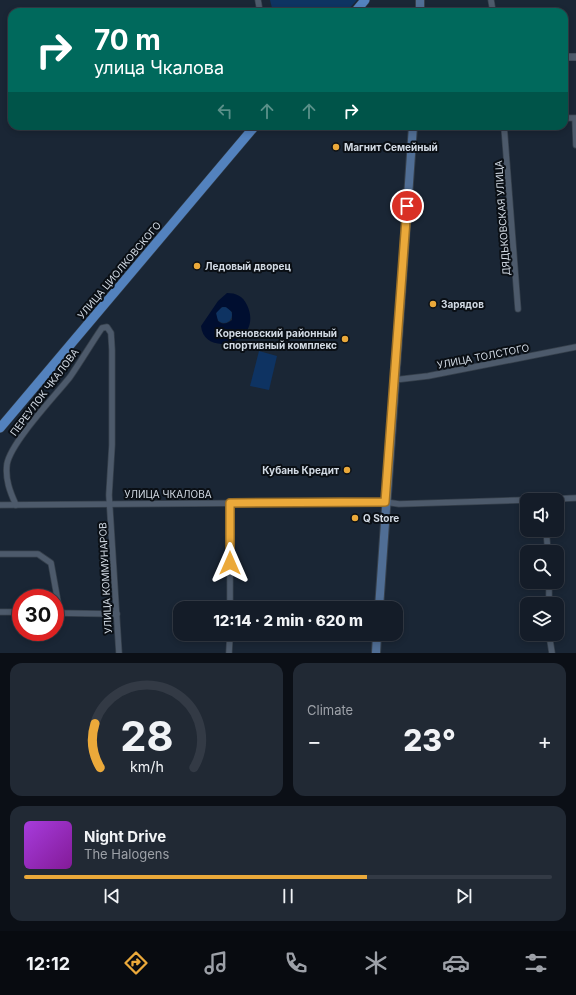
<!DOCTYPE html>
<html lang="en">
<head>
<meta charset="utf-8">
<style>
	body { margin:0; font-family:Inter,sans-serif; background:#212934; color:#f1f3f6; height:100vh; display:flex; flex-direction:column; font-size:15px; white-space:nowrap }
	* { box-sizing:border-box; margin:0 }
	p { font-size:13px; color:#9da1a8 }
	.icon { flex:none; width:22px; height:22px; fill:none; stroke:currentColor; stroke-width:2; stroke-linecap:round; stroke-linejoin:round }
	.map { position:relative; height:653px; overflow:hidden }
	.drawer { display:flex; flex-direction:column; gap:10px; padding:10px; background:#0b0f16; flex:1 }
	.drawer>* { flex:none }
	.hud { position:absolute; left:8px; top:8px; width:560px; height:122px; border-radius:12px; box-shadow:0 2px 6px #0003,0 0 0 1px #333a45; background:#00695c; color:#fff; overflow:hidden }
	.controls { position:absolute; left:520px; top:493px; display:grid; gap:8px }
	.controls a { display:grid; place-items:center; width:44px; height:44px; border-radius:8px; background:#141c28; box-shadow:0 2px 6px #0003,0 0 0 1px #333a45; font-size:20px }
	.speed { position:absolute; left:12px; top:589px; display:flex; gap:8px; font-size:20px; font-weight:700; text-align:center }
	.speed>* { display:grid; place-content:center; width:52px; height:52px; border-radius:50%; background:#141c28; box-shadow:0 2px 6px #0003,0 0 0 1px #333a45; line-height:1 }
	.speed .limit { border:6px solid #d22; background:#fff; color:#111 }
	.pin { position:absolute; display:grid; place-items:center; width:34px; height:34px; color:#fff; margin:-17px; border:2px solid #fff; border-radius:50%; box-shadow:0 1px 4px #0007 }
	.me { position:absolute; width:44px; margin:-22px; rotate:0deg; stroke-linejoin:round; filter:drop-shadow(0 0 3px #0008) }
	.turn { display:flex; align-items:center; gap:14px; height:84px; padding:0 20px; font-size:18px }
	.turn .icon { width:52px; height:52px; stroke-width:2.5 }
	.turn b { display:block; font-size:28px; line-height:34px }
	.lanes { display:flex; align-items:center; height:38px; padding:0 20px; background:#0003; justify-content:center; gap:20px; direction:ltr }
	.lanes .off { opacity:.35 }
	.big { font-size:30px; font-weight:800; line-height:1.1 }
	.drawer .card { flex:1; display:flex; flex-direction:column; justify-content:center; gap:6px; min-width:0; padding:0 14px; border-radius:12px; background:#212934 }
	.drawer .dial { align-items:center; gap:0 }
	.dial svg { height:104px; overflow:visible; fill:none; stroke:#333a45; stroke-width:7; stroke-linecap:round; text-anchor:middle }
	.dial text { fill:#f1f3f6; stroke:none }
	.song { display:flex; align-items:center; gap:12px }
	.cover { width:48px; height:48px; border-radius:6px; background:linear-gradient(135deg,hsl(280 70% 55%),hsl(290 70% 35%)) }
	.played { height:4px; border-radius:2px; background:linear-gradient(90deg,#eba93a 65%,#333a45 65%) }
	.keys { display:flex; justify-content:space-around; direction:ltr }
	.heat { display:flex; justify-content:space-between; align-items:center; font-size:22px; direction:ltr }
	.drawer .tiles { flex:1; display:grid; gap:10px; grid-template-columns:1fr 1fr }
	.card:last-child { grid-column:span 2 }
	.trip { position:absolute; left:173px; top:601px; width:230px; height:40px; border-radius:12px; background:#141c28; box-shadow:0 2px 6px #0003,0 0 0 1px #333a45; font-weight:800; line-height:40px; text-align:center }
	.dock { display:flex; height:64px; justify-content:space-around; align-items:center; background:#080b10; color:#9da1a8 }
	.dock .icon { width:28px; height:28px }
	.dock .selected { color:#eba93a }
	.dock b { font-size:18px; color:#f1f3f6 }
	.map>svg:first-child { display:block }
</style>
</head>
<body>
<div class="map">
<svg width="576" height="653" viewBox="0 0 576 653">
	<rect width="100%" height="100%" fill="#1a2635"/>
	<!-- green -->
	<g fill="#0e3362">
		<path d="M 270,0 L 357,0 L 346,12 L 273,12 Z"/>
		<circle cx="224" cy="315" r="8"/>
		<path d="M 259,351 L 277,356 L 269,390 L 250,386 Z"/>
	</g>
	<!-- water -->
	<path fill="#000e30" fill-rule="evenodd" d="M 227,293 C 236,293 243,296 247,305 C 265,343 204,359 201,326 L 218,301 ZM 222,307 L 226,307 L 232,312 L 232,320 C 227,324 223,325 218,321 L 216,313 Z"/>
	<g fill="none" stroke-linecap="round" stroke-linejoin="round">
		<!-- minor casing -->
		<g stroke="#36404c" stroke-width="7">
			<g id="minor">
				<path d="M 258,0 L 260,12"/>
				<path d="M 491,0 L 493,12"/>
				<path d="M 564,118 L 575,118 L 576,145"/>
				<path d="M 504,126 L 518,309"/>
				<path d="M 394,380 L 428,376 L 576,347"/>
				<path d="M 531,500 L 576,498"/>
				<path d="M 0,505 L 385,502 L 399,504 L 527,500"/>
				<path d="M 16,505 C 10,492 5,479 7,464 C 11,442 55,396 70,377 C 81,361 91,344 102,328 L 107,327 L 111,333 L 112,350 L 112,445 L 109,495 L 119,653"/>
				<path d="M 546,530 L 548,552"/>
				<path d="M 0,554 L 38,554 L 51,563 L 60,613"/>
				<path d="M 549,604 L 549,582"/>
				<path d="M 230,608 L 230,503"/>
				<path d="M 0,612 L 21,612"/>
				<path d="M 55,613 L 117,614"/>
				<path d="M 549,634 L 552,653"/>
				<path d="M 229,653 L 230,634"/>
			</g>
		</g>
		<!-- tertiary casing -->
		<g stroke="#36404c" stroke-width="8">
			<path id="tertiary" d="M 564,57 L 576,57"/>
		</g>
		<!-- secondary casing -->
		<g stroke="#36404c" stroke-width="10">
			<g id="secondary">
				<path d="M 420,12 L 420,0"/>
				<path d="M 379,608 L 413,126"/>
				<path d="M 376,653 L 377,634"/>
			</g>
		</g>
		<!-- primary casing -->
		<g stroke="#36404c" stroke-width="10">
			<g id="primary">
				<path d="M 355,12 L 365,0"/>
				<path d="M 0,428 L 255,126"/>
			</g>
		</g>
		<!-- minor -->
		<use href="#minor" stroke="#4d5a6b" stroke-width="5.5"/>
		<!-- tertiary -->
		<use href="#tertiary" stroke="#4d5a6b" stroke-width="7"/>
		<!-- secondary -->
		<use href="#secondary" stroke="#506e95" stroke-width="8"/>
		<!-- primary -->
		<use href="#primary" stroke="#5382be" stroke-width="9"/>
	</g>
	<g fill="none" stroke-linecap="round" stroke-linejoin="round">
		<!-- route casing -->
		<g stroke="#996e26" stroke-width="10">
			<path id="route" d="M 230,563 L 230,503 L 385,502 L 407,206"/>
		</g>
		<!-- route -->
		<use href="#route" stroke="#eba93a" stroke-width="7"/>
	</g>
	<!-- markers -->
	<g fill="#eba93a" stroke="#0a0f15" stroke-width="1.5">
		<circle cx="336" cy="147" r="4"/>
		<circle cx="197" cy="266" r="4"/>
		<circle cx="433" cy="304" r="4"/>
		<circle cx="345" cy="339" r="4"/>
		<circle cx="347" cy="470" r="4"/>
		<circle cx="355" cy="518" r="4"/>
	</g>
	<g text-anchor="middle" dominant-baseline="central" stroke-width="4" stroke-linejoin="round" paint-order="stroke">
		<!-- poi labels -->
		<g font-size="10" font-weight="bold" fill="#d2dae4" stroke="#0a0f15" text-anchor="start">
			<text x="344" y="147">Магнит Семейный</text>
			<text x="205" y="266">Ледовый дворец</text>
			<text x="441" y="304">Зарядов</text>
			<text x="337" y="333" text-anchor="end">Кореновский районный<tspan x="337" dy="12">спортивный комплекс</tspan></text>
			<text x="339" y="470" text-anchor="end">Кубань Кредит</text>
			<text x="363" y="518">Q Store</text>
		</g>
		<!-- street labels -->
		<g font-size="10" fill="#d2dae4" stroke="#0a0f15">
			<text transform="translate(502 218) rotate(-94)">ДЯДЬКОВСКАЯ УЛИЦА</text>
			<text transform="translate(119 270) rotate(-50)">УЛИЦА ЦИОЛКОВСКОГО</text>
			<text transform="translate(483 356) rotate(-11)">УЛИЦА ТОЛСТОГО</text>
			<text transform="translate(44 392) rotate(-53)">ПЕРЕУЛОК ЧКАЛОВА</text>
			<text x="168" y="494">УЛИЦА ЧКАЛОВА</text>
			<text transform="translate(105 578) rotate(-93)">УЛИЦА КОММУНАРОВ</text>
		</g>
	</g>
</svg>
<div class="controls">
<a><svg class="icon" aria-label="sound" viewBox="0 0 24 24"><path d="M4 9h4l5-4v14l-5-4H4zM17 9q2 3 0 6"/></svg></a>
<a><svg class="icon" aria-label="search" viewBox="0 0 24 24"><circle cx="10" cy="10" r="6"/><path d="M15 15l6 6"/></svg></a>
<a><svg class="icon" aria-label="layers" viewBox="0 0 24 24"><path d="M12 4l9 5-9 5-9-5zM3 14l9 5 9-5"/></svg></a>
</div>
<div class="speed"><div class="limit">30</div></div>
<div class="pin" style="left:407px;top:206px;background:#d93025"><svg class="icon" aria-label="arrive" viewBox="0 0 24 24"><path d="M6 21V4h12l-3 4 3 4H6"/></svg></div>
<svg class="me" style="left:230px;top:563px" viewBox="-20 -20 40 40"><path d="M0-17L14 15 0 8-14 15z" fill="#eba93a" stroke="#fff" stroke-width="4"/></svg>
<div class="trip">12:14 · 2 min · 620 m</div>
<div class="hud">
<div class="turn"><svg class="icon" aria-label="right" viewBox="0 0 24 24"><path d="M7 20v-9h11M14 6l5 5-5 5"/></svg><div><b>70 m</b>улица Чкалова</div></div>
<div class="lanes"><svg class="icon off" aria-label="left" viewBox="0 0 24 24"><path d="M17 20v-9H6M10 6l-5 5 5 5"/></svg><svg class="icon off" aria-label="ahead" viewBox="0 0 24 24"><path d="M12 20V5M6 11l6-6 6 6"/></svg><svg class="icon off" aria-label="ahead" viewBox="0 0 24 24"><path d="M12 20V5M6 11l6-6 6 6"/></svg><svg class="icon" aria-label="right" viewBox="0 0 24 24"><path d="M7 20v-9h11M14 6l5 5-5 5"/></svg></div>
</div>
</div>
<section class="drawer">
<div class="tiles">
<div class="card dial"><svg viewBox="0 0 100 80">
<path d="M14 69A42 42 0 1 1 86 69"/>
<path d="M14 69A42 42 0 0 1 10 35" stroke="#eba93a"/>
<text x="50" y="56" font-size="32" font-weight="700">28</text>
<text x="50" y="72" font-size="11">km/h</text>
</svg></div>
<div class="card"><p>Climate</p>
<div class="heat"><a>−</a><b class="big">23°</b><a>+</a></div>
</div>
<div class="card">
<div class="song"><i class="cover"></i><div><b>Night Drive</b><p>The Halogens</p></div></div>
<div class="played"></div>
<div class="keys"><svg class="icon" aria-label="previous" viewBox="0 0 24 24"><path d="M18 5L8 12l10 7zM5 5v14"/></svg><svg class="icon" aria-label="pause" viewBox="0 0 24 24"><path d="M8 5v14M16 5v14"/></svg><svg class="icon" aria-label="next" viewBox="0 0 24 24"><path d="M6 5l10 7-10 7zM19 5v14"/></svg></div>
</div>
</div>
</section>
<nav class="dock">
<b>12:12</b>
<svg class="icon selected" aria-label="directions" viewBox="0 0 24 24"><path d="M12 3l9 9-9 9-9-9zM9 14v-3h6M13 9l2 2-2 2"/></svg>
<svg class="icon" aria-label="music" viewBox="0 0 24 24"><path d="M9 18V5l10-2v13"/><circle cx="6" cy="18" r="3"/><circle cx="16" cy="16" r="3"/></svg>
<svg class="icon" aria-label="phone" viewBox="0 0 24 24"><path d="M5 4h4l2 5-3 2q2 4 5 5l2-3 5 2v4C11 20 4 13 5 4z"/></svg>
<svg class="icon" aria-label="climate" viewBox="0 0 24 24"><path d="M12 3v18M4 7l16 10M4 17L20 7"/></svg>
<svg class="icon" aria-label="car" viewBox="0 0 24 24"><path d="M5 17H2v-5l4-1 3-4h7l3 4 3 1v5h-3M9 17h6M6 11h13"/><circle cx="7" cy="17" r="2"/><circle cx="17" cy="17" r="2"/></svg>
<svg class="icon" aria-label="filters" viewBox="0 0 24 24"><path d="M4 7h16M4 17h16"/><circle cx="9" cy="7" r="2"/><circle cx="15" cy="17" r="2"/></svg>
</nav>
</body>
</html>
